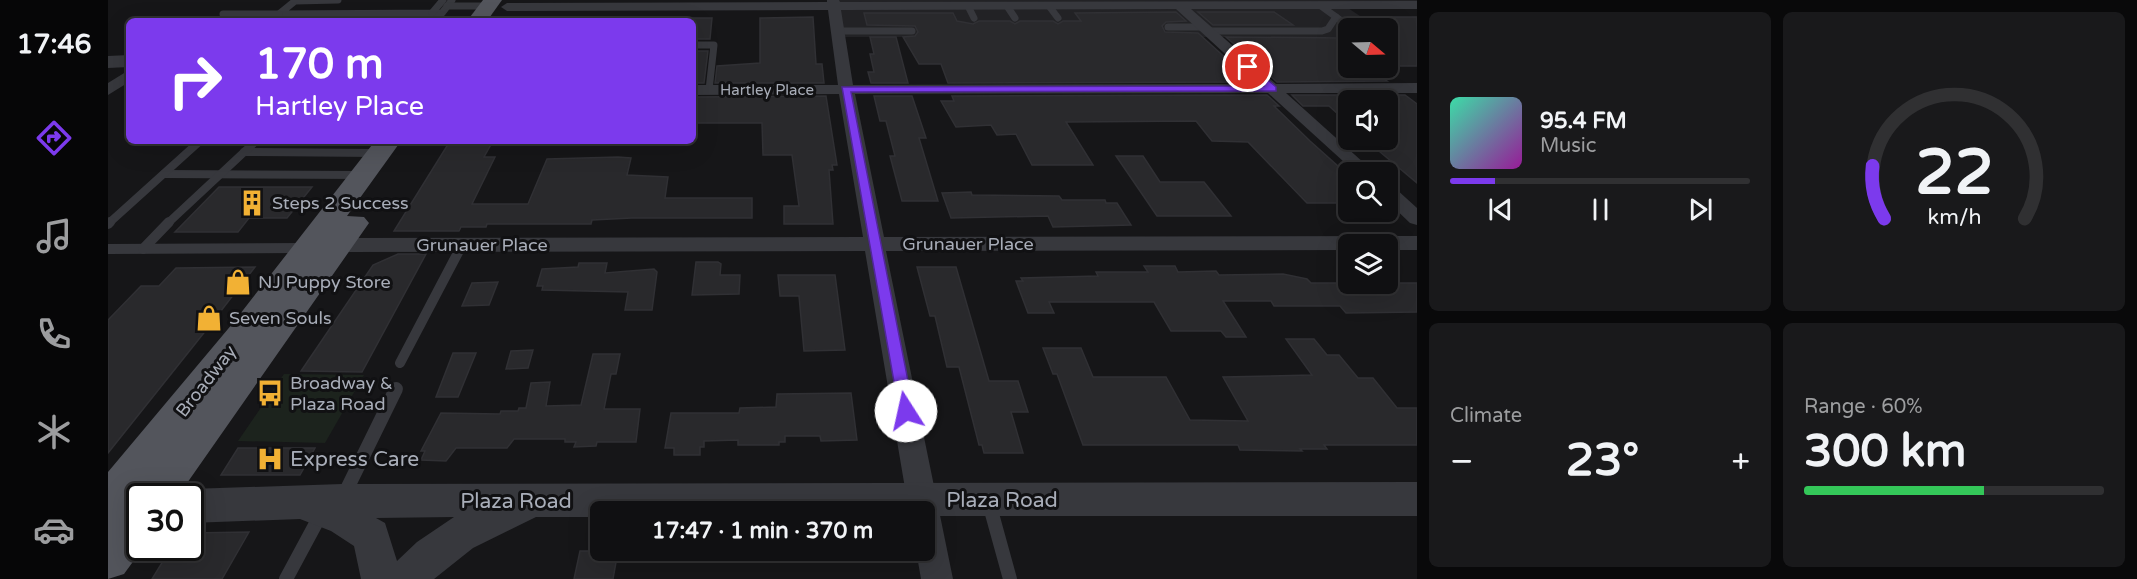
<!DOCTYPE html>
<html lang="en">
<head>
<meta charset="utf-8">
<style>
	body { margin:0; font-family:"Varela Round",sans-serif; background:#19191b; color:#f1f3f6; height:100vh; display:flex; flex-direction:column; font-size:22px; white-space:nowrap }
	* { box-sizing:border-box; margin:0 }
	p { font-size:20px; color:#9c9d9f }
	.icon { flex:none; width:33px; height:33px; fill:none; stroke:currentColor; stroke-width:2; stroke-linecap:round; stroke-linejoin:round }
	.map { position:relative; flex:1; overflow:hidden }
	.side { display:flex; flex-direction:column; gap:12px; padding:12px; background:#09090a; width:720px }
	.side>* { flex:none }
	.hud { position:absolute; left:18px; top:18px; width:570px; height:126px; border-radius:9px; box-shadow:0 6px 24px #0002,0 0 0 2px #303032; background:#7c3aed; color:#fff; overflow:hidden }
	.needle { width:39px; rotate:109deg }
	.controls { position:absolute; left:1230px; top:18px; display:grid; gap:12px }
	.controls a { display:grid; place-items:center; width:60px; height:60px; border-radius:9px; background:#101012; box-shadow:0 6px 24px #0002,0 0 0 2px #303032; font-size:30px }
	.speed { position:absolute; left:18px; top:483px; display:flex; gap:12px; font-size:30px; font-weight:700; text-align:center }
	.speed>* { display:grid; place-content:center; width:78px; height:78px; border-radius:50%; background:#101012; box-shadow:0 6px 24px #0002,0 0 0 2px #303032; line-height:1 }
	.speed .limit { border:3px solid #111; border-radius:9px; background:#fff; color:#111 }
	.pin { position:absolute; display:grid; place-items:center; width:51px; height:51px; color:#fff; margin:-26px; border:3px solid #fff; border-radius:50%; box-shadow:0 2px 6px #0007 }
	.me { position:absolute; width:66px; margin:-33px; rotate:350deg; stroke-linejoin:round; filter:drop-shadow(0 0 4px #0008) }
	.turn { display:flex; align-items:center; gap:21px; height:126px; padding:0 30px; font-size:27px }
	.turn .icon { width:78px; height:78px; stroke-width:2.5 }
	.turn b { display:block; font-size:42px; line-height:51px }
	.big { font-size:45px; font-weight:700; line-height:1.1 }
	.side .tile { flex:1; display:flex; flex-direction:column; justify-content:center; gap:9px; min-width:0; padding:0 21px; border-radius:9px; background:#19191b }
	.side .dial { align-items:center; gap:0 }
	.dial svg { height:156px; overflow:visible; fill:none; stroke:#303032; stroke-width:7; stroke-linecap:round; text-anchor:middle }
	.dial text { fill:#f1f3f6; stroke:none }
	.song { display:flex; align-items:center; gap:18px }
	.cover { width:72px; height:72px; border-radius:9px; background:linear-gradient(135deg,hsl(160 70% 55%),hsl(300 70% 35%)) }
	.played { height:6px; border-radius:3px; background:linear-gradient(90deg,#7c3aed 15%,#303032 15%) }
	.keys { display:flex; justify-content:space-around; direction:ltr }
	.heat { display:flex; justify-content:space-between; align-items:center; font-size:33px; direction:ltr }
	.charge { height:9px; border-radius:4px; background:linear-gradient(90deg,#34c759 60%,#303032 0) }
	.side .tiles { flex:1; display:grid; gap:12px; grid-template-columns:repeat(2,1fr) }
	.trip { position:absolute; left:482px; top:501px; width:345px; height:60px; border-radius:9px; background:#101012; box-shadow:0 6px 24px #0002,0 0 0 2px #303032; font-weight:700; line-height:60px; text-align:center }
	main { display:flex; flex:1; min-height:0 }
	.tab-bar { display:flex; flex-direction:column; width:108px; justify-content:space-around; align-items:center; background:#060607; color:#9c9d9f }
	.tab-bar .icon { width:42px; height:42px }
	.tab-bar .current { color:#7c3aed }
	.tab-bar b { font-size:27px; color:#f1f3f6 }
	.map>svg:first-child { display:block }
</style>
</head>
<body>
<main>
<nav class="tab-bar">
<b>17:46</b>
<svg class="icon current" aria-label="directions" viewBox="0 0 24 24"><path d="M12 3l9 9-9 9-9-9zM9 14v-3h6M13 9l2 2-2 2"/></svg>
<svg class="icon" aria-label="music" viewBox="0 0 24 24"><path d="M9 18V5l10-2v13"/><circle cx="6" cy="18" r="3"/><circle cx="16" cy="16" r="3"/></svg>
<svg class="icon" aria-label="phone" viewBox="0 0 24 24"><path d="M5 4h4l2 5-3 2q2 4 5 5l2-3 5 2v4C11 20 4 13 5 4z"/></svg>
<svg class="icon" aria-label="climate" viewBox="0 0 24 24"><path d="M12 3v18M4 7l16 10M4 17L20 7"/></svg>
<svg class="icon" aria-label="car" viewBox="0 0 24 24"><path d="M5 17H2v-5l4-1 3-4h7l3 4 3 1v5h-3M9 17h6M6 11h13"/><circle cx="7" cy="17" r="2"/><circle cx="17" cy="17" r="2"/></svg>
</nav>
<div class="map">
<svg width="1309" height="579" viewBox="0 0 1309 579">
	<rect width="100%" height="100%" fill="#161618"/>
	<!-- built -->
	<path fill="#222225" d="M 725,0 L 1309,0 L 1309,5 L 1237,6 L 1270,28 L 1240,28 L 1240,37 L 729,37 Z"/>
	<!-- green -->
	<path fill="#1c231d" d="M 176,374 L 256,375 L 217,443 L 130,441 Z"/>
	<!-- building -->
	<g fill="#29292c" stroke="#303034" stroke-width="1.5">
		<path d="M 1068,12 L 1078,21 L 1058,22 L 1054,26 L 1057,32 L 1090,33 L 1144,82 L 840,83 L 833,64 L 811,64 L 795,37 L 807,36 L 810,32 L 807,26 L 759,25 L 756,13 L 845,13 L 849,21 L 865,24 L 871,21 L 902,21 L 907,24 L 912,21 L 945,21 L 950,24 L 955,21 L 973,21 L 967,13 Z"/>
		<path d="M 1090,12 L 1166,12 L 1185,25 L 1105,25 Z"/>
		<path d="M 705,17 L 708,64 L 714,64 L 716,83 L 607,83 L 609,66 L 652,63 L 652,18 Z"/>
		<path d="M 1242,17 L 1309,17 L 1309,66 L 1280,66 L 1280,28 L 1259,28 Z"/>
		<path d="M 585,18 L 604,18 L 602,39 L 585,39 Z"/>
		<path d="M 762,37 L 788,37 L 800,83 L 763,83 L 760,72 L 766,72 L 762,54 L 766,54 Z"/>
		<path d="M 1118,37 L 1240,38 L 1240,68 L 1261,68 L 1279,81 L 1169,82 Z"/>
		<path d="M 585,51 L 600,51 L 596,83 L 585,83 Z"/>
		<path d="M 1159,95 L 1171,106 L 1166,106 L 1202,141 L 1230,166 L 1240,169 L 1240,203 L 1199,203 L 1140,142 L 1104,141 L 1088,121 L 958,122 L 985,165 L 924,165 L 908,134 L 889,135 L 883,125 L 848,127 L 833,101 L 846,101 L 844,96 Z"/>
		<path d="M 1184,95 L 1297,95 L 1309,104 L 1309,183 L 1259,141 L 1280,140 L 1280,100 L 1240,100 L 1240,123 L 1221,106 L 1195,106 Z"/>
		<path d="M 718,96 L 729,165 L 724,165 L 725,170 L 721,170 L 725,224 L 676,224 L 676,206 L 691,206 L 684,155 L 655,155 L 654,123 L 585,123 L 585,97 Z"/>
		<path d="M 766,96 L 804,96 L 818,138 L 811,138 L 830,201 L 794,201 L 782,156 L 787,156 L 778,121 L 772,121 Z"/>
		<path d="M 342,141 L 385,141 L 376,157 L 387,157 L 364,204 L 420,204 L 439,159 L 510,157 L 523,158 L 519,175 L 560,177 L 557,198 L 644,198 L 644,218 L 524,218 L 484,220 L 483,224 L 379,224 L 378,227 L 353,227 L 351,231 L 286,231 Z"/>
		<path d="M 1008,156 L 1035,156 L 1052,182 L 1096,182 L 1123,216 L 1049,216 Z"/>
		<path d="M 111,187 L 204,187 L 179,218 L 141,218 L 130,232 L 67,232 Z"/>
		<path d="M 863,192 L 864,195 L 951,196 L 954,200 L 997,200 L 998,203 L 1009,203 L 1023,225 L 945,227 L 940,216 L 843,218 L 834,193 Z"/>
		<path d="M 290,254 L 318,254 L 254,372 L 193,371 L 265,265 Z"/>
		<path d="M 588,262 L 610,262 L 613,264 L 612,275 L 632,275 L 631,294 L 584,295 Z"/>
		<path d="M 471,263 L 499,263 L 497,273 L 546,269 L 549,272 L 544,310 L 517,310 L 520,292 L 434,290 L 435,286 L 429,286 L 434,269 L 470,267 Z"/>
		<path d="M 1036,266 L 1067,266 L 1070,272 L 1108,271 L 1111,275 L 1175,274 L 1199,279 L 1203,283 L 1309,283 L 1309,312 L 1238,313 L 1232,306 L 1166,306 L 1163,301 L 1115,301 L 1138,337 L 1118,337 L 1113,331 L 1063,331 L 1046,302 L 941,302 L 946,313 L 920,313 L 908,281 L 915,281 L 913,278 L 990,276 L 988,272 L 1040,272 Z"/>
		<path d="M 147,267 L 95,334 L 0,453 L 0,320 L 33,286 L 51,286 L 68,268 Z"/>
		<path d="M 809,267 L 848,267 L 881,381 L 910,381 L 920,412 L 903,412 L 915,453 L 876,453 L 874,445 L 871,445 L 851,367 L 839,367 L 827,316 L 822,316 Z"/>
		<path d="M 670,275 L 727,275 L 737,350 L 696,351 L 691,296 L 672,296 Z"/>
		<path d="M 390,282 L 381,305 L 354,306 L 364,283 Z"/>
		<path d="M 1178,339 L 1206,339 L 1219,355 L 1231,355 L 1250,378 L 1265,378 L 1289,408 L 1309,408 L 1309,445 L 1216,445 L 1219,449 L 1192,449 L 1194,451 L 1132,450 L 1130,445 L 975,445 L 949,374 L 945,374 L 935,348 L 973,348 L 985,377 L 1058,377 L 1082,420 L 1140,421 L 1115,377 L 1204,375 Z"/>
		<path d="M 425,350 L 420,368 L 398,369 L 403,351 Z"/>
		<path d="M 345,353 L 368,353 L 350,397 L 328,397 Z"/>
		<path d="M 485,354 L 512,354 L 508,374 L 503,374 L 496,409 L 532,409 L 528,442 L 489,442 L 488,446 L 466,447 L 468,442 L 457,442 L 457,439 L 406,439 L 399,448 L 348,448 L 338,461 L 313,460 L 317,451 L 313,451 L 333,413 L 392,414 L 393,411 L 410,411 L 411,408 L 418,408 L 423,383 L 442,382 L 438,406 L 473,405 Z"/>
		<path d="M 743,393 L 749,440 L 713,441 L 712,436 L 677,436 L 677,442 L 671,442 L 671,445 L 630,445 L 630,440 L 596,441 L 596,447 L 592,447 L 592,455 L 566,455 L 566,448 L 557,448 L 563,413 L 631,413 L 632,408 L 668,407 L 669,394 Z"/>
		<path d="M 130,448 L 207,448 L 192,475 L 113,475 Z"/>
		<path d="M 141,532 L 114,579 L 44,579 L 63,548 L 82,548 L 82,533 Z"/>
		<path d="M 472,551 L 510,551 L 505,579 L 466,579 Z"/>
	</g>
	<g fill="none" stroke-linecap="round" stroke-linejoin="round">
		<!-- service-far3 -->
		<g stroke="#37383d" stroke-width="7">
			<path d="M 230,0 L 187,1 L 171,14 L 334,13 L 344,0"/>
			<path d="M 339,6 L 380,6"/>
			<path d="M 860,6 L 866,18"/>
			<path d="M 899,6 L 907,18"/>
			<path d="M 941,6 L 950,18"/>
			<path d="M 1213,6 L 1239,25"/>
			<path d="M 324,13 L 335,0"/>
			<path d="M 115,14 L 171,14"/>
			<path d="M 1060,27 L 1096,27"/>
			<path d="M 729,31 L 804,31"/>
			<path d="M 1100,31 L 1214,31 L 1220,29 L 1228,17"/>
			<path d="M 585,45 L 606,45 L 601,90"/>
		</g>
		<!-- service-far2 -->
		<g stroke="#37383d" stroke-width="8">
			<path d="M 136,152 L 270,153"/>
			<path d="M 56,174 L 255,175"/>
			<path d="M 0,224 L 92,141"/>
			<path d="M 59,224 L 148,141"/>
		</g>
		<!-- service-far1 -->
		<g stroke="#37383d" stroke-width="10">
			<path d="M 0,224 L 2,222"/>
			<path d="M 0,249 L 197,248"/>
			<path d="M 35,249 L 61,222"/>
			<path d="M 292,363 L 354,245"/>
		</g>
		<!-- service -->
		<g stroke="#37383d" stroke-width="14">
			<path d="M 236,495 L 288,389"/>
			<path d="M 881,503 L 902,579"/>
			<path d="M 178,579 L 213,514"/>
		</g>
		<!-- minor -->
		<g fill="#37383d" fill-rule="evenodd">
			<path d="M 719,0 L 731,0 L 732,2 L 1309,1 L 1309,9 L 1083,9 L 1168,84 L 1309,83 L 1309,93 L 1178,93 L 1266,172 L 1247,172 L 1160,93 L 747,94 L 776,237 L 1309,236 L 1309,250 L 1280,250 L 1280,244 L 1240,244 L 1240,250 L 778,251 L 845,579 L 813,579 L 808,550 L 816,550 L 816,512 L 801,512 L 757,251 L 231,252 L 224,250 L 221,245 L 224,240 L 231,238 L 755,237 L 731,94 L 585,95 L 585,85 L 730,85 L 720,10 L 399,11 L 393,7 L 399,3 L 719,2 ZM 1068,9 L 1150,84 L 745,85 L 733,10 Z"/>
			<path d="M 21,70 L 21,82 L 0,95 L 0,83 Z"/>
			<path d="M 1280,186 L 1287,188 L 1309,208 L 1309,225 L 1302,223 L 1280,202 Z"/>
		</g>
		<!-- tertiary -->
		<g fill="#37383d" fill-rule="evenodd">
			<path d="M 21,55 L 21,67 L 0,68 L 0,56 Z"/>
			<path d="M 1309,482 L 1309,516 L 816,516 L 816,512 L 492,512 L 492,517 L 428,517 L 365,548 L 326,579 L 253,579 L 246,546 L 223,531 L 192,519 L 82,523 L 82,496 L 68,496 L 82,489 L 234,484 ZM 346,517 L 309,542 L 289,561 L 277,523 L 268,518 Z"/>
		</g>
		<!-- primary -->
		<g fill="#53555c" fill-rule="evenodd">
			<path d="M 375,0 L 394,0 L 379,21 L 359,21 Z"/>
			<path d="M 267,141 L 293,141 L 239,216 L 256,217 L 261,223 L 70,496 L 32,496 L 32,548 L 35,548 L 16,574 L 0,579 L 0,472 L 125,323 Z"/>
		</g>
	</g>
	<!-- route -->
	<path fill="#7c3aed" stroke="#51269a" stroke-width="1.5" d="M 1137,65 L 1143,65 L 1168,87 L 1168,91 L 743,92 L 806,411 L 798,418 L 792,416 L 734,87 L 1155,86 L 1137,69 Z"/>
	<!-- icons -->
	<defs>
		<g id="building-bare" transform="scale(2.07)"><path d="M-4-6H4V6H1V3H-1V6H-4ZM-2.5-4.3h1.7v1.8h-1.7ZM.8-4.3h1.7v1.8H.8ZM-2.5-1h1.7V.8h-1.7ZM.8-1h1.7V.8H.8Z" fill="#f2b134" stroke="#111113" stroke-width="2.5" paint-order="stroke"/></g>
		<g id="shop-bare" transform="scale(2.07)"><path d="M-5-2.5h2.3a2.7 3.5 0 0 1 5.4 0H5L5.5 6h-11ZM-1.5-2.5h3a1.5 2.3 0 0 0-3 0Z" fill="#f2b134" stroke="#111113" stroke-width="2.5" paint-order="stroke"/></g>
		<g id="bus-bare" transform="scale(2.07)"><path d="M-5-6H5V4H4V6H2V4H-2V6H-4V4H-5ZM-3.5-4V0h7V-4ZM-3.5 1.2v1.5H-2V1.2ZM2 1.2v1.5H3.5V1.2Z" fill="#f2b134" stroke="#111113" stroke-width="2.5" paint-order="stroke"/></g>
		<g id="hospital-bare" transform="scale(2.07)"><path d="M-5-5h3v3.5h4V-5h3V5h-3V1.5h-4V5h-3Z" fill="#f2b134" stroke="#111113" stroke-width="2.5" paint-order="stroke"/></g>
	</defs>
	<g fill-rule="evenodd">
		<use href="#building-bare" x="144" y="203"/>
		<use href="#shop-bare" x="130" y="282"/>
		<use href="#shop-bare" x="101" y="318"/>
		<use href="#bus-bare" x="162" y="393"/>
		<use href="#hospital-bare" x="162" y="459"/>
	</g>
	<g text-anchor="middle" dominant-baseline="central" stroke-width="6" stroke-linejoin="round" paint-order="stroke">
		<!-- far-street labels -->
		<g font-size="15" fill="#a8adb8" stroke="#111113">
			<text x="659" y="90">Hartley Place</text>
		</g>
		<!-- poi labels -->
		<g font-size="18" fill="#a8adb8" stroke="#111113" text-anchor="start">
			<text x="164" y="203">Steps 2 Success</text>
			<text x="150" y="282">NJ Puppy Store</text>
			<text x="121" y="318">Seven Souls</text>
			<text x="182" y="383">Broadway &amp;<tspan x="182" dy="21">Plaza Road</tspan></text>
		</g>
		<!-- street labels -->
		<g font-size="18" fill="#a8adb8" stroke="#111113">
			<text x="860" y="244">Grunauer Place</text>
			<text x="374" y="245">Grunauer Place</text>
			<text transform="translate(98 381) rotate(-52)">Broadway</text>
		</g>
		<!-- near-poi labels -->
		<g font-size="21" fill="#a8adb8" stroke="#111113" text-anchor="start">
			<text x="182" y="459">Express Care</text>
		</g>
		<!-- near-street labels -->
		<g font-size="21" fill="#a8adb8" stroke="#111113">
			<text x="894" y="500">Plaza Road</text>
			<text x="408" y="501">Plaza Road</text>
		</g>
	</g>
</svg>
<div class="controls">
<a><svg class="needle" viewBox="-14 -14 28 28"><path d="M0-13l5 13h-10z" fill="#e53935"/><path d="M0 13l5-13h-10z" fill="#9c9d9f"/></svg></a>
<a><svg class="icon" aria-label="sound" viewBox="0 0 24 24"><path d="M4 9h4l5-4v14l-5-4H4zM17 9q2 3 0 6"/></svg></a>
<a><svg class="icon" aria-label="search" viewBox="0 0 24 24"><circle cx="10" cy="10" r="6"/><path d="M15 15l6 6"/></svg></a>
<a><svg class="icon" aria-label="layers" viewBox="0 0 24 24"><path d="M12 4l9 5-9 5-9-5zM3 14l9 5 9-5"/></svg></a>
</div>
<div class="speed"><div class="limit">30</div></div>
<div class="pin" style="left:1140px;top:67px;background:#d93025"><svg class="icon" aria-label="arrive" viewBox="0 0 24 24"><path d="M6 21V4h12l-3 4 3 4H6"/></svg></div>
<svg class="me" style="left:798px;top:411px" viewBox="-20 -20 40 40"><circle r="19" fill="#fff"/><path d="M0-13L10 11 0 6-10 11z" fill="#7c3aed"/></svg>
<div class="trip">17:47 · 1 min · 370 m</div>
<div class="hud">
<div class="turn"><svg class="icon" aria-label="right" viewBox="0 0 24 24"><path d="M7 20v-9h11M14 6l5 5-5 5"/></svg><div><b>170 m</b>Hartley Place</div></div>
</div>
</div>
<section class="side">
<div class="tiles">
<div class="tile">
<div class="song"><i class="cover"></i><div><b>95.4 FM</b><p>Music</p></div></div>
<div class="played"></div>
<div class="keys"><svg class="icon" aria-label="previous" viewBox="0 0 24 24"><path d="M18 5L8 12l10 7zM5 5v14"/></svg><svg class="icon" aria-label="pause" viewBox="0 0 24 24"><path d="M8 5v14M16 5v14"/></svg><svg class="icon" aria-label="next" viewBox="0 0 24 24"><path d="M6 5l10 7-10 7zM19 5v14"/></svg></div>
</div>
<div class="tile dial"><svg viewBox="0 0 100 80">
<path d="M14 69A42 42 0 1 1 86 69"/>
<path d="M14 69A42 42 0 0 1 8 42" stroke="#7c3aed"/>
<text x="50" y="56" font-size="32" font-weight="700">22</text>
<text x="50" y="72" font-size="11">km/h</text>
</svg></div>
<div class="tile"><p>Climate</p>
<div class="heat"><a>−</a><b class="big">23°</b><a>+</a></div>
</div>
<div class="tile"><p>Range · 60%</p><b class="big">300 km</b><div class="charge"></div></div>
</div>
</section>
</main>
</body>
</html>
